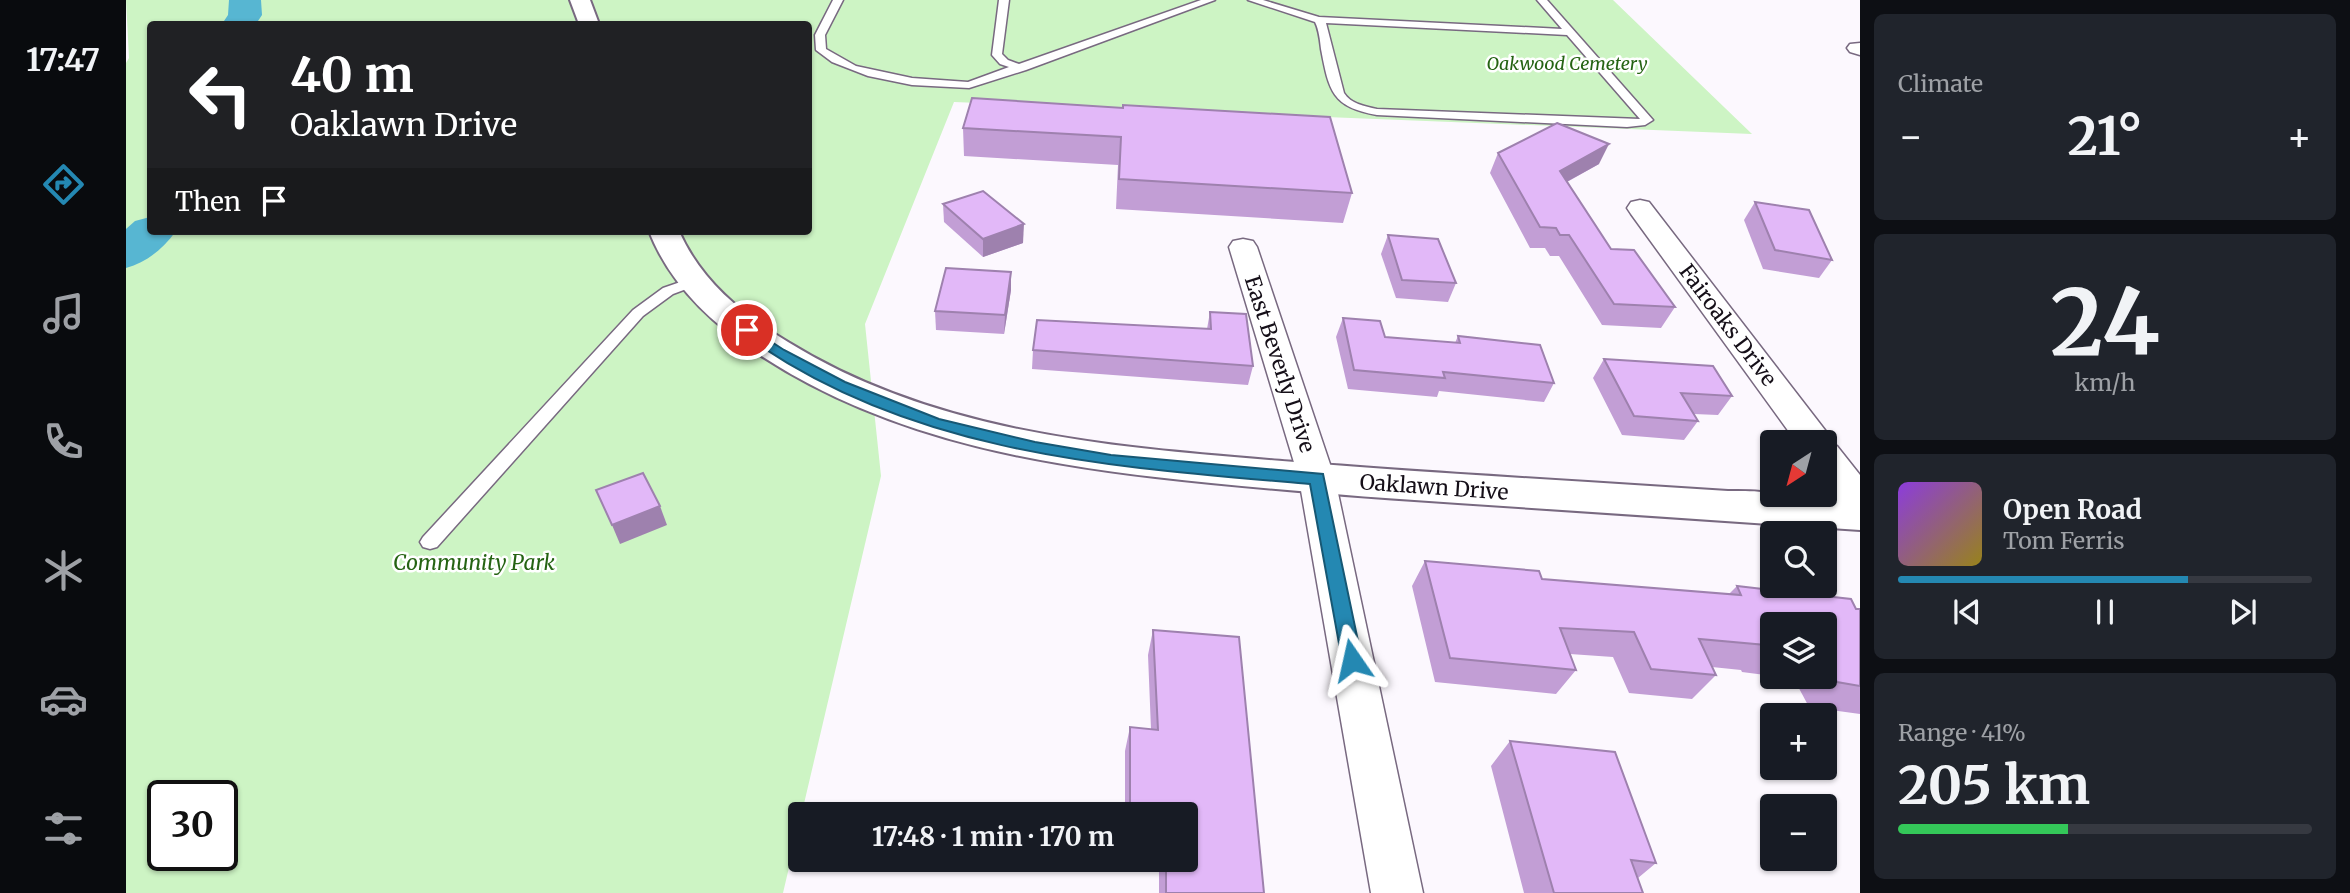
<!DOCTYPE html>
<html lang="en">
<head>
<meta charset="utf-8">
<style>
	body { margin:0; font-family:Merriweather,serif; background:#20242c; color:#f1f3f6; height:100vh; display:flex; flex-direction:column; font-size:26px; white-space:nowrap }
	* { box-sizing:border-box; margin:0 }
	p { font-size:23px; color:#9ea1a6 }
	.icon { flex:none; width:38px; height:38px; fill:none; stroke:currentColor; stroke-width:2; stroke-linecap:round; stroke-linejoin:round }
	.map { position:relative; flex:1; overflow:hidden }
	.sheet { display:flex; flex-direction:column; gap:14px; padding:14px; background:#0d0f14; width:490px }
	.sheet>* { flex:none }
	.hud { position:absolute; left:21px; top:21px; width:665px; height:214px; border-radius:7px; box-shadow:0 2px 5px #0004; background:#202124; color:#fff; overflow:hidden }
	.needle { width:46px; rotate:216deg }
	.buttons { position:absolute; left:1634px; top:430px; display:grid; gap:14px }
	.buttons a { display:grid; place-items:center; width:77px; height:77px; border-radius:7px; background:#171b24; box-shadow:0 2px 5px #0004; font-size:35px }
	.speed { position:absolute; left:21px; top:780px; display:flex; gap:14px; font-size:35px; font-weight:700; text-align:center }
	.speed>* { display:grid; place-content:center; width:91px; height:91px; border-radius:50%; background:#171b24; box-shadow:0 2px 5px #0004; line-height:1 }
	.speed .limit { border:4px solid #111; border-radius:10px; background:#fff; color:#111 }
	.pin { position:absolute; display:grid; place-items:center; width:60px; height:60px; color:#fff; margin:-30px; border:4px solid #fff; border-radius:50%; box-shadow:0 2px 7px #0007 }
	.me { position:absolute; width:77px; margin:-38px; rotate:349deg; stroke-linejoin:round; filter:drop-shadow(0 0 5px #0008) }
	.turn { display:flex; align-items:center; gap:24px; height:147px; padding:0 28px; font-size:32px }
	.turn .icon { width:91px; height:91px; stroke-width:2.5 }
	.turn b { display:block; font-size:49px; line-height:60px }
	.then { display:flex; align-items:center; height:66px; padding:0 28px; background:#0003; gap:14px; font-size:26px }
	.big { font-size:52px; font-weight:700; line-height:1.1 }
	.sheet .tile { flex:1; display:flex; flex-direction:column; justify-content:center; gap:10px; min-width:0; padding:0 24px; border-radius:10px; background:#20242c }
	.sheet .dial { align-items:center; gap:0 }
	.dial b { font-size:91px; line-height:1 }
	.song { display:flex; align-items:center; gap:21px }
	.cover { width:84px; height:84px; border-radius:10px; background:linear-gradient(135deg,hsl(270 70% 55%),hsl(50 70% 35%)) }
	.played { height:7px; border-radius:4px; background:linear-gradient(90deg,#2488b2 70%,#363941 70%) }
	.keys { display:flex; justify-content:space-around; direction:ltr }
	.heat { display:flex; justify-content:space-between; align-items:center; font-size:38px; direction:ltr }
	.charge { height:10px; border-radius:5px; background:linear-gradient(90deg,#34c759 41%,#363941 0) }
	.trip { position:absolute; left:662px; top:802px; width:410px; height:70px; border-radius:7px; background:#171b24; box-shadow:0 2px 5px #0004; font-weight:700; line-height:70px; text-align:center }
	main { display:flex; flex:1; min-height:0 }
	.menu { display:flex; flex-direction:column; width:126px; justify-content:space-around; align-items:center; background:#090b0e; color:#9ea1a6 }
	.menu .icon { width:49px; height:49px }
	.menu .current { color:#2488b2 }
	.menu b { font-size:32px; color:#f1f3f6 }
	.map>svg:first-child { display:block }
</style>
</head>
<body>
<main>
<nav class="menu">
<b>17:47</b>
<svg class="icon current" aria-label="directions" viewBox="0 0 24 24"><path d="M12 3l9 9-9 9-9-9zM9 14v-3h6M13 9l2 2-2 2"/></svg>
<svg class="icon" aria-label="music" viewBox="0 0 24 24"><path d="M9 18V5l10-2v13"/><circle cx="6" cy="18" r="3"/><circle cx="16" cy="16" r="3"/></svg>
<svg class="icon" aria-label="phone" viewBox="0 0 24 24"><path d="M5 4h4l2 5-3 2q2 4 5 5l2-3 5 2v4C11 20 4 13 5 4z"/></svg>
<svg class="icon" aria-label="climate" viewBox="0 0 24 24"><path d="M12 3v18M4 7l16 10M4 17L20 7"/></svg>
<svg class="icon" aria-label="car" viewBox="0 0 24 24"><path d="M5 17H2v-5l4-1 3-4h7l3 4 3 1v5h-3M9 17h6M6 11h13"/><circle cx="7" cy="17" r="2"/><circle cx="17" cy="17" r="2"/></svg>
<svg class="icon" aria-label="filters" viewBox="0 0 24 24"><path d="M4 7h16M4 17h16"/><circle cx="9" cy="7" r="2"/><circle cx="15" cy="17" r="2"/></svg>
</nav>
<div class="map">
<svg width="1734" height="893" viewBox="0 0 1734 893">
	<rect width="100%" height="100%" fill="#fcf8fe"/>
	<!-- green -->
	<path fill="#cdf4c4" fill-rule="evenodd" d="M 0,0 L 1487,0 L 1626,134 L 828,102 L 739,324 L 755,476 L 657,893 L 0,893 L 0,63 L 3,58 ZM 24,24 L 682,24 L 682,231 L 24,231 ZM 37,796 L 96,796 L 96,856 L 37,856 Z"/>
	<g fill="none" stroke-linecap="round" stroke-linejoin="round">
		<!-- river -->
		<g fill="#57b6d2" fill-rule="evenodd">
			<path d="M 103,0 L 135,0 L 136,15 L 130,24 L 96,24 L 102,15 Z"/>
			<path d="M 24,217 L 24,231 L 50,231 C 37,249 21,262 0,268 L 0,229 L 9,221 Z"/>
		</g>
		<!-- lane casing -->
		<g stroke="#786980" stroke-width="3">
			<g id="lane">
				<path d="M 707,0 L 717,0 L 699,35 L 700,49 L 730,66 L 786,78 L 842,82 L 883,67 L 874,64 L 866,55 L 873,0 L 883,0 L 876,54 L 882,60 L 893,64 L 1075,0 L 1089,0 L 900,70 L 843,88 L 786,85 L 742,76 L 706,62 L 690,50 L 689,35 Z"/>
				<path d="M 1122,0 L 1137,0 L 1193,17 L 1436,29 L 1411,0 L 1421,0 L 1527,120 L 1519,125 L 1501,127 L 1251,115 C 1206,107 1203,91 1195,49 C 1194,40 1193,30 1189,22 ZM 1200,23 L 1441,35 L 1514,119 L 1251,109 C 1238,106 1225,104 1218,93 Z"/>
				<path d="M 566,278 L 571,279 L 573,282 L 571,285 L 547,294 L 517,316 L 311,547 L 304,549 L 297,547 L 294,542 L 297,537 L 507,310 L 537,288 Z"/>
			</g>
		</g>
		<!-- street casing -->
		<g stroke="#786980" stroke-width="3">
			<g id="street">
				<path d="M 1734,43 L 1734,55 L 1724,52 L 1721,48 L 1724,44 Z"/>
				<path d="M 1514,200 L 1523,202 L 1702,434 L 1706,445 L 1711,446 L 1734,475 L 1734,515 C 1699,504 1699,473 1699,443 L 1671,443 L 1505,214 L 1501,208 L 1505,202 Z"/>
				<path d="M 1117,239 L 1127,241 L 1131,247 L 1209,479 L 1297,893 L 1245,893 L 1173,479 L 1103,247 L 1107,241 Z"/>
			</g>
		</g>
		<!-- secondary casing -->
		<g stroke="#786980" stroke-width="4">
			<g id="secondary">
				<path d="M 444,0 L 464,0 L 473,24 L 453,24 Z"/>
				<path d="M 523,231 L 553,231 C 575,281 616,314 662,342 C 814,436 995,448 1169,462 C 1267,470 1364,476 1462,482 C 1508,485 1555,488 1602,491 C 1615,491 1637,490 1647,495 L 1734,498 L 1734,530 C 1600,521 1466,512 1332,503 C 1249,498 1167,491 1085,483 C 928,468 768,443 634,355 C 586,324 544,285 523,231 Z"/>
			</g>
		</g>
		<!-- lane -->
		<use href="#lane" fill="#fff" fill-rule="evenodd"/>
		<!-- street -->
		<use href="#street" fill="#fff" fill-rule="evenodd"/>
		<!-- secondary -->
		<use href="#secondary" fill="#fff" fill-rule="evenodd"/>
	</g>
	<!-- wall -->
	<g fill="#c29ed5">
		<path d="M 846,98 L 1226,193 L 1217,223 L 990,209 L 992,165 L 838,156 L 837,128 Z"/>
		<path d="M 1372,153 L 1473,164 L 1441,182 L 1485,249 L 1549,307 L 1535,328 L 1476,325 L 1433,256 L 1424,256 L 1419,248 L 1404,248 L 1364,173 Z"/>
		<path d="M 1629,202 L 1706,260 L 1693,278 L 1637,269 L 1618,220 Z"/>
		<path d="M 817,204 L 897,243 L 857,257 L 818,222 Z"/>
		<path d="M 1262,235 L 1330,283 L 1322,302 L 1270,298 L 1255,254 Z"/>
		<path d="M 885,290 L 878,334 L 810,330 L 809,311 Z"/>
		<path d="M 1084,312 L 1127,366 L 1122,385 L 906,369 L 907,350 L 1081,329 Z"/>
		<path d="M 1217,318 L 1259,337 L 1329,343 L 1332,336 L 1428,383 L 1418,402 L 1313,391 L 1311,397 L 1222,389 L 1210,337 Z"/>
		<path d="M 1478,359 L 1606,396 L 1592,415 L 1568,414 L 1572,421 L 1558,440 L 1496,435 L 1467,378 Z"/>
		<path d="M 1299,561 L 1416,579 L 1603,594 L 1611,586 L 1734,609 L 1734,714 L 1683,707 L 1668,679 L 1657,677 L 1699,677 L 1699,625 L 1647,625 L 1647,676 L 1616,672 L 1615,670 L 1586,667 L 1590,675 L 1566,699 L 1503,693 L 1487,657 L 1444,654 L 1450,670 L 1430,694 L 1309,682 L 1286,586 Z"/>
		<path d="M 1027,630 L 1138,893 L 1033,893 L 1033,861 L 1016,859 L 1059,859 L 1059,814 L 999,814 L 999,751 L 1004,727 L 1025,729 L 1022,655 Z"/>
		<path d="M 1384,741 L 1530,863 L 1512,878 L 1517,893 L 1398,893 L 1365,766 Z"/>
	</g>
	<!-- shaded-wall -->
	<g fill="#9e81ae">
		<path d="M 1483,144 L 1473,164 L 1424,191 L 1434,171 Z"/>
		<path d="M 898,224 L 897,243 L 857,257 L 857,239 Z"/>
		<path d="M 885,272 L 885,290 L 878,334 L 879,315 Z"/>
		<path d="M 534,506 L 541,525 L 494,544 L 486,525 Z"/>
	</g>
	<!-- building -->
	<g fill="#e2b8f8" stroke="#9e81ae" stroke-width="2">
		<path d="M 846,98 L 997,108 L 997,105 L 1204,117 L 1226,193 L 993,179 L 995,137 L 837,128 Z"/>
		<path d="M 1431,123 L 1483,144 L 1434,171 L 1485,249 L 1508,250 L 1549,307 L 1488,304 L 1443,235 L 1434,235 L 1430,228 L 1414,227 L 1372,153 Z"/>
		<path d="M 857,191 L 898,224 L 857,239 L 817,204 Z"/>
		<path d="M 1629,202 L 1683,210 L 1706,260 L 1649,250 Z"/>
		<path d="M 1262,235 L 1312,239 L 1330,283 L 1276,280 Z"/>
		<path d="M 820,268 L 885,272 L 879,315 L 809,311 Z"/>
		<path d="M 1084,312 L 1120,314 L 1127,366 L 907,350 L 911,320 L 1085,329 Z"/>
		<path d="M 1217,318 L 1254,321 L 1259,337 L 1334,343 L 1332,336 L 1414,345 L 1428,383 L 1317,372 L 1319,378 L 1228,370 Z"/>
		<path d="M 1478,359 L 1587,366 L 1606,396 L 1555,393 L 1572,421 L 1508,416 Z"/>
		<path d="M 517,473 L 534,506 L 486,525 L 470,490 Z"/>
		<path d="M 1299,561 L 1413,571 L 1416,579 L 1615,595 L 1611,586 L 1725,599 L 1730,609 L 1734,609 L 1734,686 L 1711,682 L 1699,661 L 1699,625 L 1647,625 L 1647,648 L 1642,648 L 1640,645 L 1573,639 L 1590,675 L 1525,669 L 1508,632 L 1434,628 L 1450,670 L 1324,658 Z"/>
		<path d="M 1027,630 L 1113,637 L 1138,893 L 1040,893 L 1040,859 L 1059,859 L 1059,814 L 1004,814 L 1004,727 L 1032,730 Z"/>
		<path d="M 1384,741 L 1489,752 L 1530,863 L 1505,860 L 1517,893 L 1428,893 Z"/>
	</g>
	<!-- route -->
	<path fill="#2488b2" stroke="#175874" stroke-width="2" d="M 621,326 L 658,350 L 719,382 L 813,419 L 909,442 L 985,455 L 1197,474 L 1236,660 L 1233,666 L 1226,668 L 1219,666 L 1216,660 L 1184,484 C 987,467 782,455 616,333 L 616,327 Z"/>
	<g text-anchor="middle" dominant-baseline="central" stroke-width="5" stroke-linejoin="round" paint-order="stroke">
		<!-- far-park labels -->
		<g font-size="18" font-style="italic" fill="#256313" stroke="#fff">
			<text x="1441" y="63">Oakwood Cemetery</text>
		</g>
		<!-- street labels -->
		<g font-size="21" fill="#150f18" stroke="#fff">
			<text transform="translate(1602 325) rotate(53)">Fairoaks Drive</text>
			<text transform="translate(1154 364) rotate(72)">East Beverly Drive</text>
			<text transform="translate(1308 487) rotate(4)">Oaklawn Drive</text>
		</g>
		<!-- park labels -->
		<g font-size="21" font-style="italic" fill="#256313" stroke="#fff">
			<text x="348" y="562">Community Park</text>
		</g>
	</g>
</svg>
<div class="buttons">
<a><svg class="needle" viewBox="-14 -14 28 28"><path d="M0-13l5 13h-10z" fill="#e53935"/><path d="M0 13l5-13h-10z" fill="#9ea1a6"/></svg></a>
<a><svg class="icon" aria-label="search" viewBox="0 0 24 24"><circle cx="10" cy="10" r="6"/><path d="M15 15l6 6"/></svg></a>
<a><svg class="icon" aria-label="layers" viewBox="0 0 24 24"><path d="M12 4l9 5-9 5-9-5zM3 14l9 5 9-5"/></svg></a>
<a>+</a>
<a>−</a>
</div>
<div class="speed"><div class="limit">30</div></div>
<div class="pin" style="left:621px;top:330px;background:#d93025"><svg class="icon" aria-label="arrive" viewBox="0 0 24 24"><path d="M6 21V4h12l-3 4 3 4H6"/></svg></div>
<svg class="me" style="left:1226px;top:660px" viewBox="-20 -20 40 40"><path d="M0-17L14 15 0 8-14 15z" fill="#2488b2" stroke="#fff" stroke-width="4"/></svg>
<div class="trip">17:48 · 1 min · 170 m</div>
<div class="hud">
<div class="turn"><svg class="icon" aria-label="left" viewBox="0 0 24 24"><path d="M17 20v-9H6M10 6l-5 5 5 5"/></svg><div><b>40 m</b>Oaklawn Drive</div></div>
<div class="then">Then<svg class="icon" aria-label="arrive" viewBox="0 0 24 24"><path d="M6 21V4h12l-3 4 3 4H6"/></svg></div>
</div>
</div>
<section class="sheet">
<div class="tile"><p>Climate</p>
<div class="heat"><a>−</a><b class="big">21°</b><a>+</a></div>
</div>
<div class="tile dial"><b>24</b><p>km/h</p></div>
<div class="tile">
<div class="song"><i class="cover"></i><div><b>Open Road</b><p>Tom Ferris</p></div></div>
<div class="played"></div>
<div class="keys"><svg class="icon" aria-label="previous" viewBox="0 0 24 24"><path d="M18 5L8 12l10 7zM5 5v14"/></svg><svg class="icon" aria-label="pause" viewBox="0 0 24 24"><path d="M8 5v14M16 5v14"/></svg><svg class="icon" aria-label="next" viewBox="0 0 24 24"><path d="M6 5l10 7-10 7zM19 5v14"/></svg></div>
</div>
<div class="tile"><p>Range · 41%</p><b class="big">205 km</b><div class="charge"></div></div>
</section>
</main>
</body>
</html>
